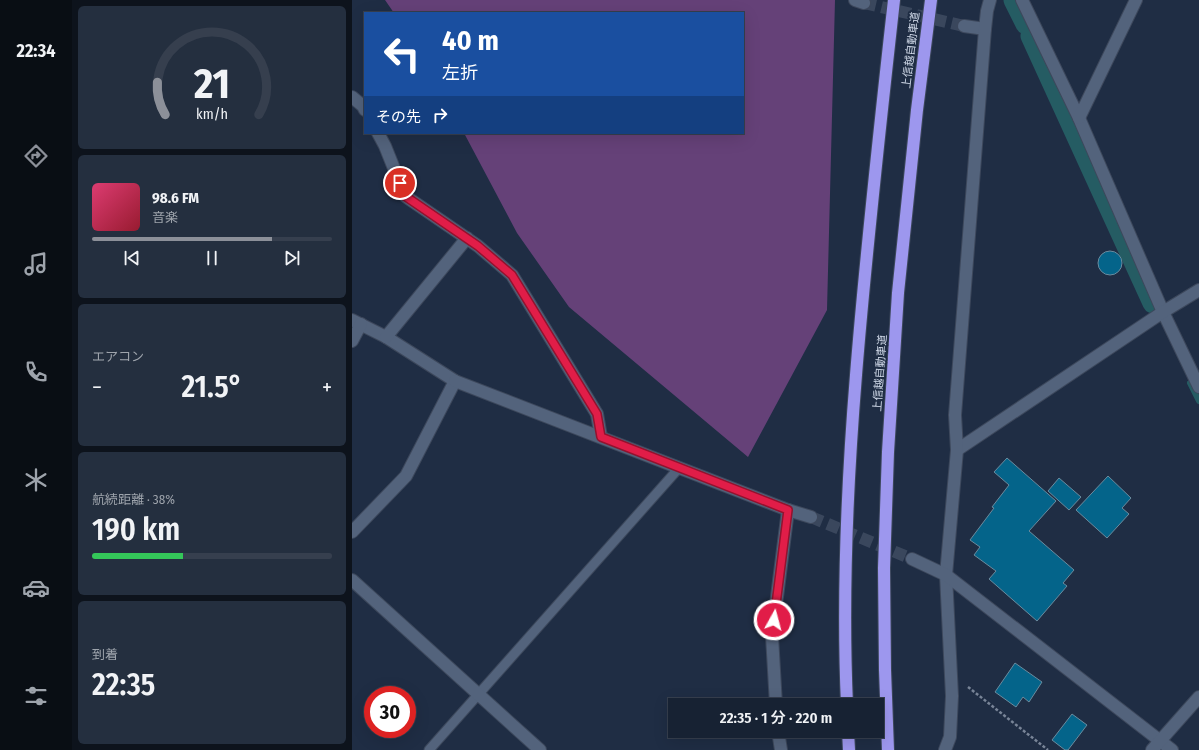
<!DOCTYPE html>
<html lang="ja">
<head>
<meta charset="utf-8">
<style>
	body { margin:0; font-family:"Fira Sans Condensed","Noto Sans JP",sans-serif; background:#242f3f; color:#f1f3f6; height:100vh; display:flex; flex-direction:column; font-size:15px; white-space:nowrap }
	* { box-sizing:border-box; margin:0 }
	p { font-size:13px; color:#9ea4ac }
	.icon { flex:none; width:22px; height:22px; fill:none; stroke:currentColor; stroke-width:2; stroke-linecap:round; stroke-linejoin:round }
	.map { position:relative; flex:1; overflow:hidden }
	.details { display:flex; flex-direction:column; gap:6px; padding:6px; background:#0d131c; width:280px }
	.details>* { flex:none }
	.banner { position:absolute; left:12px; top:12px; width:380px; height:122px; border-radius:0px; box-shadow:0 4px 16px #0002,0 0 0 1px #363f4e; background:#1a4fa0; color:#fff; overflow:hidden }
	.speed { position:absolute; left:12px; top:686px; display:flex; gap:8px; font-size:20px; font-weight:700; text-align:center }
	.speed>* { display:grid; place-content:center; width:52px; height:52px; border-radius:50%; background:#172233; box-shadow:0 4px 16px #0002,0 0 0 1px #363f4e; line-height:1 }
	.speed .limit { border:6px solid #d22; background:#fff; color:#111 }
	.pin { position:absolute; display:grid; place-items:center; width:34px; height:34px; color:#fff; margin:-17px; border:2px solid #fff; border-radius:50%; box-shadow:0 1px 4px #0007 }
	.me { position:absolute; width:44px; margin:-22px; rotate:7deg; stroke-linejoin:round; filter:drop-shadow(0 0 3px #0008) }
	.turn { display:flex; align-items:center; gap:14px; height:84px; padding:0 12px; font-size:18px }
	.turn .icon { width:52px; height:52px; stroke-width:2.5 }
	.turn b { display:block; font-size:28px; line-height:34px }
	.then { display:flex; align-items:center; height:38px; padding:0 12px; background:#0003; gap:8px; font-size:15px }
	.big { font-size:30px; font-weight:600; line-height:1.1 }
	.details .widget { flex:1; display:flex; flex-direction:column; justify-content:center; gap:6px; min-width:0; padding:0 14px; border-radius:6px; background:#242f3f }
	.details .dial { align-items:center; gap:0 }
	.dial svg { height:104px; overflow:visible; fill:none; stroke:#363f4e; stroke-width:7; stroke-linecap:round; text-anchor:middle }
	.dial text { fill:#f1f3f6; stroke:none }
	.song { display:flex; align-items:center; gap:12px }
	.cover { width:48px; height:48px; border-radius:6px; background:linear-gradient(135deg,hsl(340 70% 55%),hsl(350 70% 35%)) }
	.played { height:4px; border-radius:2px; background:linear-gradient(90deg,#8c9099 75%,#363f4e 75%) }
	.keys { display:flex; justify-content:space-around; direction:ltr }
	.heat { display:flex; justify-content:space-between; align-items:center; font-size:22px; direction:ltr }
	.charge { height:6px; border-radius:3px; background:linear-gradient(90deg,#34c759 38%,#363f4e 0) }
	.trip { position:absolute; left:316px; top:698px; width:216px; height:40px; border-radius:0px; background:#172233; box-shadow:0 4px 16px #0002,0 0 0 1px #363f4e; font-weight:600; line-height:40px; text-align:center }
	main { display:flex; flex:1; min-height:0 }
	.tabs { display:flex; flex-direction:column; width:72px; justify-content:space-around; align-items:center; background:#090e14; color:#9ea4ac }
	.tabs .icon { width:28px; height:28px }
	.tabs .selected { color:#8c9099 }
	.tabs b { font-size:18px; color:#f1f3f6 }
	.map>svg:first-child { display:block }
</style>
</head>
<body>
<main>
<nav class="tabs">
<b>22:34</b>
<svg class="icon selected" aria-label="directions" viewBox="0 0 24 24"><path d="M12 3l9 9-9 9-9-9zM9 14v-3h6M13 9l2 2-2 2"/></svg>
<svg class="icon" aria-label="music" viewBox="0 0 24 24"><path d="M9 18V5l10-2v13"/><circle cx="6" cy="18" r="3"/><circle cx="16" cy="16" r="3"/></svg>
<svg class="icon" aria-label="phone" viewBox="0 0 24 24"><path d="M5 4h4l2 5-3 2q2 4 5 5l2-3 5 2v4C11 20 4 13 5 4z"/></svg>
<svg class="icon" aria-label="climate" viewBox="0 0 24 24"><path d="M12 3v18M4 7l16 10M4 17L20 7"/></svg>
<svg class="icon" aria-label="car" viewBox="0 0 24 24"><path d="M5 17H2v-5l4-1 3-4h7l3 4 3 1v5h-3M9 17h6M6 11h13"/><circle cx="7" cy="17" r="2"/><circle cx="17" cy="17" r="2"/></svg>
<svg class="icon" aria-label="filters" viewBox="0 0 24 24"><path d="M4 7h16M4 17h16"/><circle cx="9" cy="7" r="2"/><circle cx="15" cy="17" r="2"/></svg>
</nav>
<section class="details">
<div class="widget dial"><svg viewBox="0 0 100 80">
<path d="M14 69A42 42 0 1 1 86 69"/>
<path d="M14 69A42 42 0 0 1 8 44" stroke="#8c9099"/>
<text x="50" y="56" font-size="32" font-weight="700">21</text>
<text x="50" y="72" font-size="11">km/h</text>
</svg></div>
<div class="widget">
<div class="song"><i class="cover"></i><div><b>98.6 FM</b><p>音楽</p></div></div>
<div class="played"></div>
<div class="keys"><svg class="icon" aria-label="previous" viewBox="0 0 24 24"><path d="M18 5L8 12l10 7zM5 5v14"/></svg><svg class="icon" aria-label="pause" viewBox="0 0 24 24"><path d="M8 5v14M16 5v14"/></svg><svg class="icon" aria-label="next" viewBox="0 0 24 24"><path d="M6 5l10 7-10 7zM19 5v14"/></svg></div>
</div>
<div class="widget"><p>エアコン</p>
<div class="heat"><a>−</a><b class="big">21.5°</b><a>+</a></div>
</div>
<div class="widget"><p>航続距離 · 38%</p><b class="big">190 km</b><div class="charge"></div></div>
<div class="widget"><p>到着</p><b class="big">22:35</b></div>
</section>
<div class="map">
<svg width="847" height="750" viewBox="0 0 847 750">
	<rect width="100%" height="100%" fill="#1f2d44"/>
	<!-- forest -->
	<path fill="#654178" d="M 33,0 L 483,0 L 475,310 L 396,457 L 217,307 L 165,233 L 112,133 L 391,133 L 391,13 L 42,13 Z"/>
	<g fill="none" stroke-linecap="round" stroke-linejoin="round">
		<!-- stream -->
		<path stroke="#255c63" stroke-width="6" d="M 838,383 L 847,401"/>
		<!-- canal -->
		<g stroke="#255c63" stroke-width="21">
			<path d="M 662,0 L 674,24"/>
			<path d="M 679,36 L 801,303"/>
		</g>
	</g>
	<!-- building -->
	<g fill="#04648a" stroke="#6b8b9e">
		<circle cx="758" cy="263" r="12"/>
		<path d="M 655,458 L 704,501 L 677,531 L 722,570 L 711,583 L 715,586 L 685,621 L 637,579 L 644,571 L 622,555 L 628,547 L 618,540 L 642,508 L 640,507 L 657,485 L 642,472 Z"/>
		<path d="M 756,476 L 779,498 L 770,508 L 777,514 L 755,538 L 724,510 Z"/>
		<path d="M 707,478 L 729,497 L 717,510 L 696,491 Z"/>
		<path d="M 663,663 L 690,682 L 677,702 L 671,697 L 664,707 L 643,692 Z"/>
		<path d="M 720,714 L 735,725 L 716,750 L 713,750 L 700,740 Z"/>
	</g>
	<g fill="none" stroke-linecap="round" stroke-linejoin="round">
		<!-- street-tunnel -->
		<path stroke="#3a475d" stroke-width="12" stroke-dasharray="12 6" stroke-linecap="butt" d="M 512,3 L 612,26"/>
		<!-- secondary-tunnel -->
		<path stroke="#3a475d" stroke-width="12" stroke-dasharray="12 6" stroke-linecap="butt" d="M 459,517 L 560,559"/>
		<!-- lane casing -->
		<g stroke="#3d485c" stroke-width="11">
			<path id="lane" d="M 77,750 L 327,468"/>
		</g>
		<!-- street casing -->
		<g stroke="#3d485c" stroke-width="14">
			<g id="street">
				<path d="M 503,0 L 512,3"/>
				<path d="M 670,0 L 727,118 L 811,312 L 847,387"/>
				<path d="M 612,26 L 633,29"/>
				<path d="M 0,97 L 11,106 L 13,110"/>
				<path d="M 727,118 L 784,0"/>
				<path d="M 26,133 L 33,146 L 53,196 L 126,246 L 160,275 L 245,414 L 249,437"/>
				<path d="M 0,320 L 34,337 L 103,381 L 54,476 L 0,532"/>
				<path d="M 34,337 L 115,238"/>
				<path d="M 0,341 L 9,324"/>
				<path d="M 605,450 L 811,312 L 847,290"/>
				<path d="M 0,580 L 188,750"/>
				<path d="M 424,705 L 420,636 L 436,510"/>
				<path d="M 426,731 L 429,750"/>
				<path d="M 593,750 L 598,737 L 600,696 L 594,575 L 605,450 L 603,415 L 633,29 L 635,11 L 638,0"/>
			</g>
		</g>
		<!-- secondary casing -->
		<g stroke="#3d485c" stroke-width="14">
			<g id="secondary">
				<path d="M 103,381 L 436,510 L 459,517"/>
				<path d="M 560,559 L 594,575 L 820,750"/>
				<path d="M 800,750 L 847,697"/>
			</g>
		</g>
		<!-- highway casing -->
		<g stroke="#3d485c" stroke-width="14">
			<g id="highway">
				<path d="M 495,705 C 490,594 495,485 504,375 C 514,250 528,125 542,0"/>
				<path d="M 496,731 L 497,750"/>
				<path d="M 536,750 L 533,670 L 532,568 L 536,452 L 546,293 L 565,110 L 579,0"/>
			</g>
		</g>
		<!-- path -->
		<path stroke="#788497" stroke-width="2.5" stroke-dasharray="3 2" stroke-linecap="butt" d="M 616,687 L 696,750"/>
		<!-- lane -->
		<use href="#lane" stroke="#53637c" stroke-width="9"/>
		<!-- street -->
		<use href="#street" stroke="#53637c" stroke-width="12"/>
		<!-- secondary -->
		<use href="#secondary" stroke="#53637c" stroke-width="12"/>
		<!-- highway -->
		<use href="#highway" stroke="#9d97ee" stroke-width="12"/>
	</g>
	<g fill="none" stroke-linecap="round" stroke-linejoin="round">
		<!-- route casing -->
		<g stroke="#92132f" stroke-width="10">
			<path id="route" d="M 48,183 L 53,196 L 126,246 L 160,275 L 245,414 L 249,437 L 436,510 L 422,620"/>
		</g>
		<!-- route -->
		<use href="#route" stroke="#e11d48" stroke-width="7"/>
	</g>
	<g text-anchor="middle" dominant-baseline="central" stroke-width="4" stroke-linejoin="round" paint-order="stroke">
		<!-- street labels -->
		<g font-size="11" fill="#d1dae9" stroke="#1f2d44">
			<text transform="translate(559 50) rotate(-83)">上信越自動車道</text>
			<text transform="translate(528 373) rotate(-86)">上信越自動車道</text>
		</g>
	</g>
</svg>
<div class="speed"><div class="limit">30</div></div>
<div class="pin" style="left:48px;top:183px;background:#d93025"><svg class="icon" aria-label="arrive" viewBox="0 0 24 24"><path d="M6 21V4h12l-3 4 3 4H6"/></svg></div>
<svg class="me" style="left:422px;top:620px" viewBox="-20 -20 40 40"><circle r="17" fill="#e11d48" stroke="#fff" stroke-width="3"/><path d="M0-11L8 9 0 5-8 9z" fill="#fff"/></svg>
<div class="trip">22:35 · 1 分 · 220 m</div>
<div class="banner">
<div class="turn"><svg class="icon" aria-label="left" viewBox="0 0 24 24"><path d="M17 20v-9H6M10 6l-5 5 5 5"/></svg><div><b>40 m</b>左折</div></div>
<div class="then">その先<svg class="icon" aria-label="right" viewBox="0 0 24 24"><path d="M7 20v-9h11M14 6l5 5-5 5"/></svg></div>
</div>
</div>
</main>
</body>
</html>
